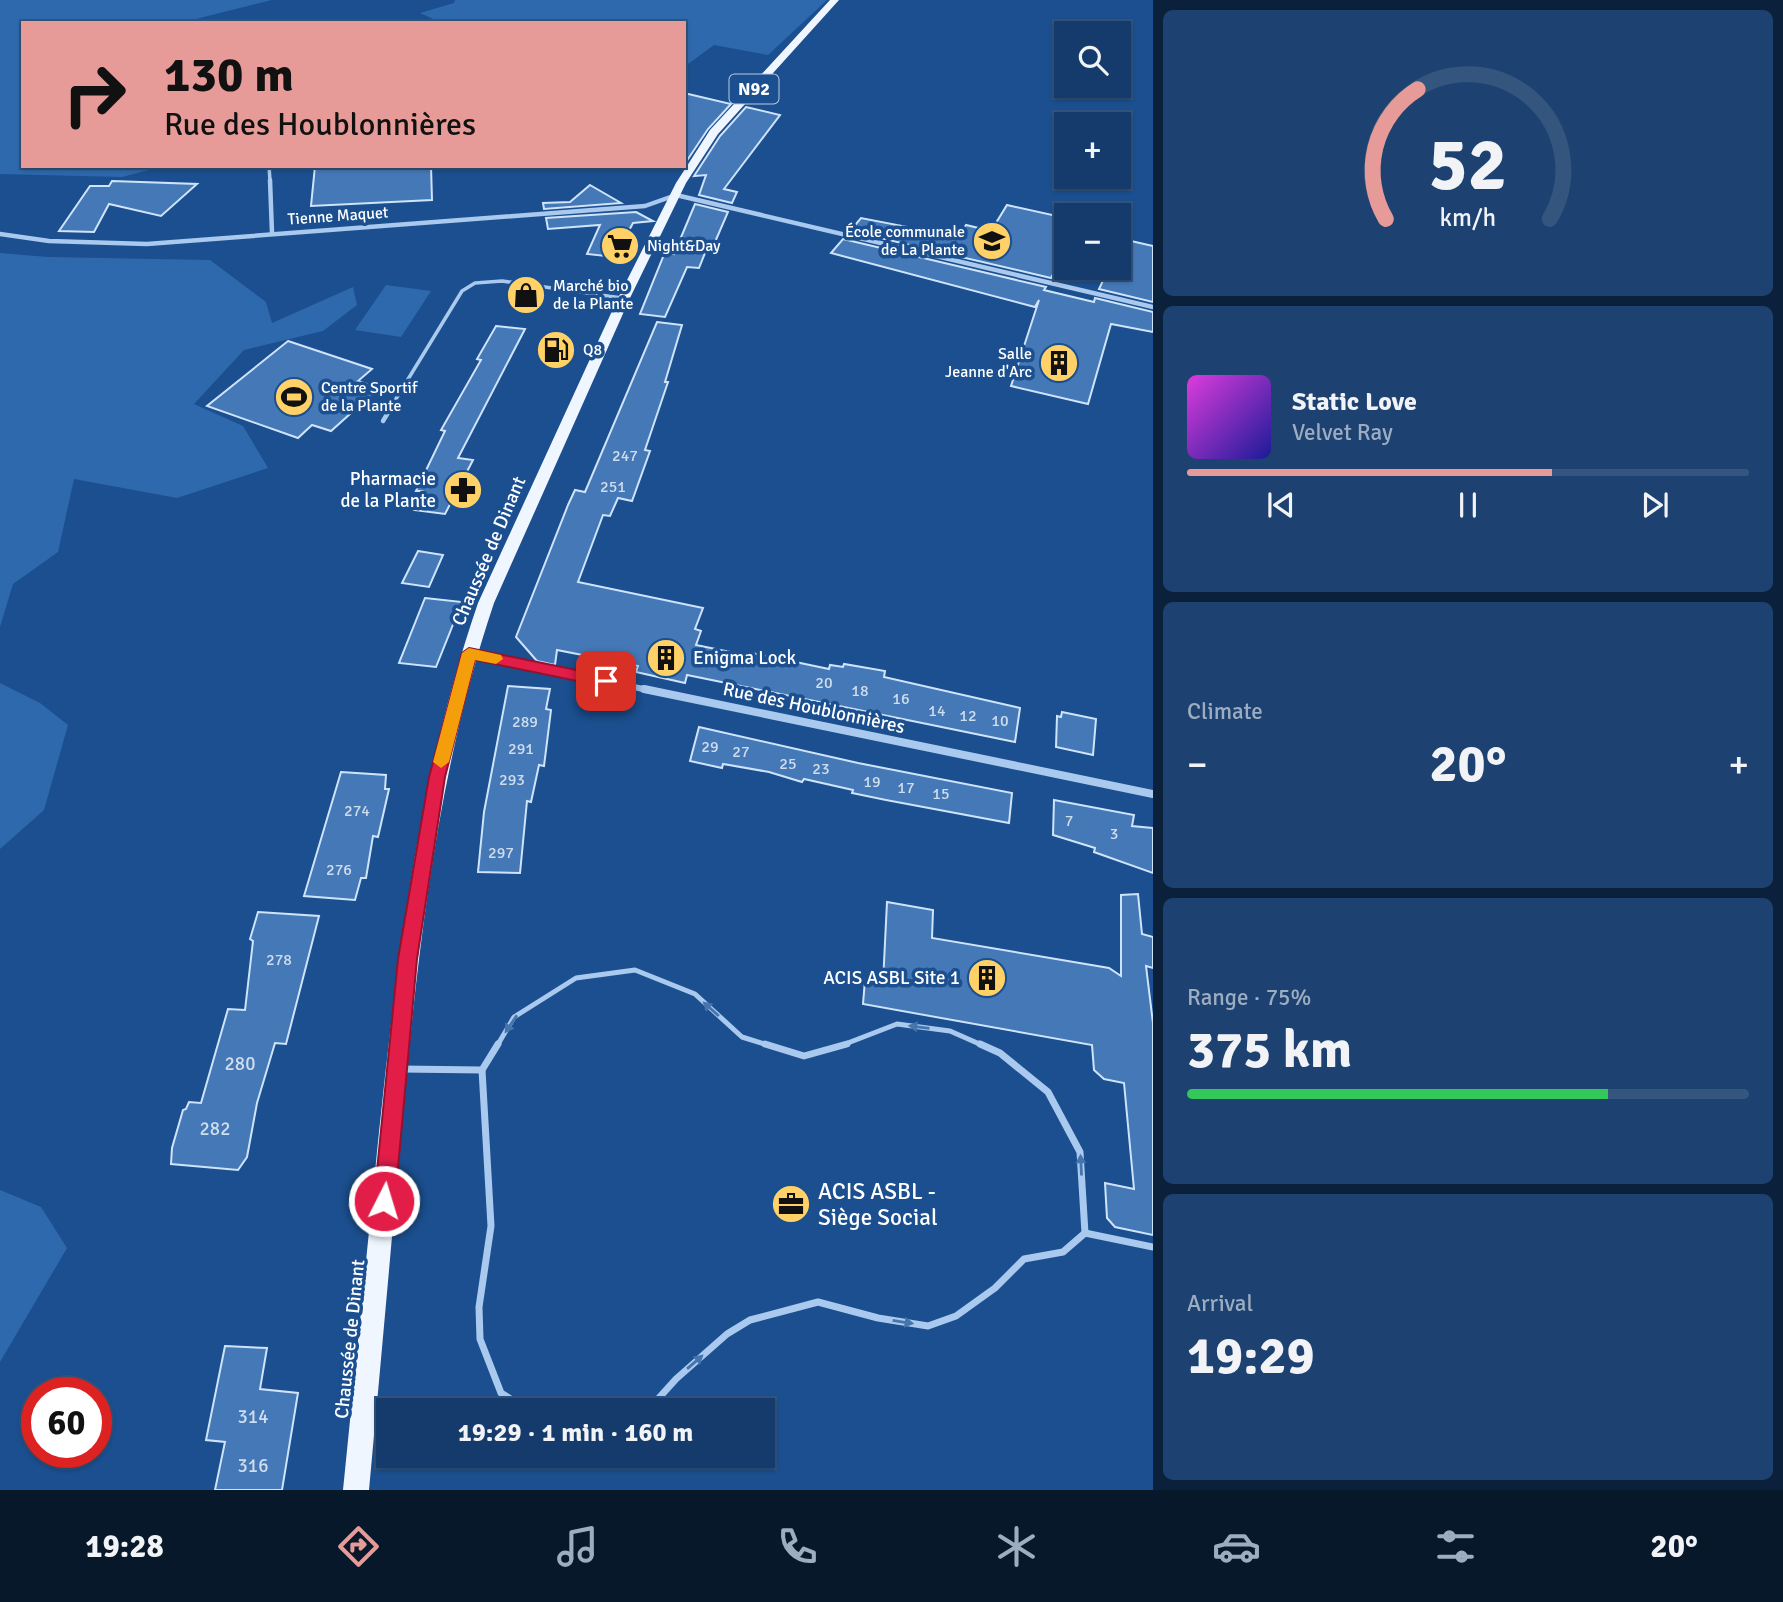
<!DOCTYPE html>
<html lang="en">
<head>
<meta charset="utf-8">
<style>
	body { margin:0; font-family:Signika,sans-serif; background:#1d4271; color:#f1f3f6; height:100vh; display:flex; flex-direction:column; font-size:26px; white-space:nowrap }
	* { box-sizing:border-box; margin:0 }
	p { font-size:23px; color:#9dadc1 }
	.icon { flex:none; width:38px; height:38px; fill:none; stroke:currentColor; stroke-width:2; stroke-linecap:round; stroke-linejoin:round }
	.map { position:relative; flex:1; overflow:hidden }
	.side { display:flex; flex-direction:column; gap:10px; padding:10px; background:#0b203b; width:630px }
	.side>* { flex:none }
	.top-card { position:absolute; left:21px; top:21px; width:665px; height:147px; border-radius:0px; box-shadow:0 2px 5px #0004,0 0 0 2px #33557e; background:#e69b98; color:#111; overflow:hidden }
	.controls { position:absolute; left:1054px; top:21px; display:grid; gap:14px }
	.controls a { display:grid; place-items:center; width:77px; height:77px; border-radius:0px; background:#143b6b; box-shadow:0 2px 5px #0004,0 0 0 2px #33557e; font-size:35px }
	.speed { position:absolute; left:21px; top:1377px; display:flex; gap:14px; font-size:35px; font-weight:700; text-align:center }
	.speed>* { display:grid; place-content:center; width:91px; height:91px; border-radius:50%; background:#143b6b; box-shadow:0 2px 5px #0004,0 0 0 2px #33557e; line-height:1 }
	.speed .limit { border:10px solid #d22; background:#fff; color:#111 }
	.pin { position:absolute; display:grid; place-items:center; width:60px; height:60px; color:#fff; margin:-30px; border-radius:14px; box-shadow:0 4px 10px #0006 }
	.me { position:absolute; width:77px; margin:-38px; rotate:5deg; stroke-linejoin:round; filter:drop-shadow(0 0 5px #0008) }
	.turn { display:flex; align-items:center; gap:24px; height:147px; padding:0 28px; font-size:32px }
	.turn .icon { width:91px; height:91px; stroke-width:2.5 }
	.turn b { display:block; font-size:49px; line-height:60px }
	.big { font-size:52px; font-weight:800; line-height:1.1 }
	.side .widget { flex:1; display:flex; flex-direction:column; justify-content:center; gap:10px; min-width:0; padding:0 24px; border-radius:10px; background:#1d4271 }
	.side .dial { align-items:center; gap:0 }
	.dial svg { height:182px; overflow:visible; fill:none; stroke:#33557e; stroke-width:7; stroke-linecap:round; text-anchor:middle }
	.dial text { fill:#f1f3f6; stroke:none }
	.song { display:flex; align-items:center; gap:21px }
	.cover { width:84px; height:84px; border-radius:10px; background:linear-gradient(135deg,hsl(300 70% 55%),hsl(240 70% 35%)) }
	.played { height:7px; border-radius:4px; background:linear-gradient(90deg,#e69b98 65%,#33557e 65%) }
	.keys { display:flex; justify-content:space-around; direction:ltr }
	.heat { display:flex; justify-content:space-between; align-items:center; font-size:38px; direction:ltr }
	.charge { height:10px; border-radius:5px; background:linear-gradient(90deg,#34c759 75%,#33557e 0) }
	.trip { position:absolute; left:376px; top:1398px; width:399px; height:70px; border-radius:0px; background:#143b6b; box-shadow:0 2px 5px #0004,0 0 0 2px #33557e; font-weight:800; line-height:70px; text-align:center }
	.menu { display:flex; height:112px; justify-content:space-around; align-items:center; background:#08182b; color:#9dadc1 }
	.menu .icon { width:49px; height:49px }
	.menu .on { color:#e69b98 }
	.menu b { font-size:32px; color:#f1f3f6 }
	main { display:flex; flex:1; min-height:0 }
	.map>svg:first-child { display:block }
</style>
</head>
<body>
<main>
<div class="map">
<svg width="1153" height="1490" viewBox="0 0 1153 1490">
	<rect width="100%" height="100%" fill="#1b4f8f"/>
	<!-- green -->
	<g fill="#2e69ad">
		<path d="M 0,0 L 272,0 L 180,23 L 23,23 L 23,166 L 164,166 L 122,177 L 0,174 Z"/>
		<path d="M 455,0 L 827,0 L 768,55 L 714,45 L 684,67 L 684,23 L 442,23 L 420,13 L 454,3 Z"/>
		<path d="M 0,253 L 48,257 L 210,260 L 266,302 L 272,323 L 353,287 L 357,305 L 323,331 L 244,350 L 194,404 L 243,426 L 268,468 L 177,498 L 74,479 L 58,552 L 13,584 L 0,627 Z"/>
		<path d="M 386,285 L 431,291 L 401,337 L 355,330 Z"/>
		<path d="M 0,683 L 40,703 L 68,725 L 44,810 L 0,849 Z"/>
		<path d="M 0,1190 L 41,1207 L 67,1248 L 0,1362 Z"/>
	</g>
	<!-- building -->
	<g fill="#4478b7" stroke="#cfe3fa" stroke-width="2">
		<path d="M 684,93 L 731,104 L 708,129 L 684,165 Z"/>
		<path d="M 746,107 L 780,115 L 724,189 L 737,192 L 732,203 L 699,195 L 706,175 L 694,176 L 720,136 Z"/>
		<path d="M 315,166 L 431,166 L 432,200 L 311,206 Z"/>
		<path d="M 112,181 L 197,184 L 161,216 L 109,204 L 94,232 L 59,231 L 90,186 L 109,186 Z"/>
		<path d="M 590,185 L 621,203 L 544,209 L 543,203 L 570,202 Z"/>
		<path d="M 695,204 L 728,212 L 712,249 L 707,248 L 699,268 L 687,267 L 665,317 L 640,314 L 665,252 L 674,254 Z"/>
		<path d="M 1007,205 L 1066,218 L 1066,250 L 1051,278 L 850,231 L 861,218 L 959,237 L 966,225 L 991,231 Z"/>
		<path d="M 636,212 L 653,221 L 633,223 L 615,257 L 587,254 L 600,225 L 548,229 L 546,218 Z"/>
		<path d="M 1118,238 L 1153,246 L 1153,302 L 1099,289 L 1109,268 L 1118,268 Z"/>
		<path d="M 843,239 L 1046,287 L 1044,290 L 1094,302 L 1095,298 L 1153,312 L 1153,332 L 1111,324 L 1088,404 L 1011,386 L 1039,300 L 1035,307 L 831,253 Z"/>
		<path d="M 657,322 L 682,325 L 665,382 L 668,382 L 645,450 L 650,451 L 632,501 L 618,498 L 610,516 L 603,515 L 578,582 L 703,608 L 695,629 L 701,631 L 696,645 L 750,656 L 752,653 L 829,669 L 830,665 L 843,667 L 844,664 L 885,671 L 884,677 L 1016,707 L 1020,708 L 1015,742 L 687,675 L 685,683 L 636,672 L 638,666 L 557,650 L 555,665 L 537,661 L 516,637 L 568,505 L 575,490 L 585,492 Z"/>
		<path d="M 496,326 L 525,329 L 458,458 L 473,460 L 445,514 L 414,510 L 423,491 L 416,491 L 445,431 L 441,430 L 481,360 L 477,359 Z"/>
		<path d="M 288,341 L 372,369 L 358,381 L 379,388 L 331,431 L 312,425 L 298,438 L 207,406 Z"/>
		<path d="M 418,551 L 443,555 L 429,587 L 402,583 Z"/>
		<path d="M 425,598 L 462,602 L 436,667 L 399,663 Z"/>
		<path d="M 508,686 L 550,689 L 546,709 L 551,710 L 544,766 L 539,765 L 531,802 L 527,801 L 520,873 L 478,872 L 484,812 Z"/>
		<path d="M 1062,712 L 1096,719 L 1093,755 L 1056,747 L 1057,716 L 1061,717 Z"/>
		<path d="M 699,727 L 858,763 L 1012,793 L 1009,823 L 886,800 L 852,793 L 853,790 L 804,779 L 802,782 L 769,772 L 723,764 L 722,768 L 690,761 Z"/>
		<path d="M 341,772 L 386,775 L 385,789 L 389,789 L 378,837 L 373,836 L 366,878 L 361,878 L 355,900 L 304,896 Z"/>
		<path d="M 1054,800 L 1134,815 L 1132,826 L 1153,828 L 1153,873 L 1094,852 L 1095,848 L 1053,835 Z"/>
		<path d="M 1138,894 L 1142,934 L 1153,937 L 1153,968 L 1146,966 L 1153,1023 L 1153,1235 L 1115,1227 L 1107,1218 L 1105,1183 L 1134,1189 L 1124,1083 L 1104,1079 L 1094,1070 L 1092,1045 L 863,1004 L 865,980 L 883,983 L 887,902 L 933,910 L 932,938 L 1109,968 L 1121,976 L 1121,895 Z"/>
		<path d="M 258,912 L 319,916 L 286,1044 L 275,1043 L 257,1103 L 247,1157 L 238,1170 L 171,1164 L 172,1148 L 183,1110 L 186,1109 L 189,1102 L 201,1103 L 228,1009 L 245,1010 L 253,941 L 250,939 Z"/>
		<path d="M 225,1346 L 267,1348 L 260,1389 L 298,1393 L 282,1490 L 215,1490 L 225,1442 L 206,1440 Z"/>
	</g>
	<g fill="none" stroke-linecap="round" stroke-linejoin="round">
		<!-- lane-far3 -->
		<path stroke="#a9c9ee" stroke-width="3.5" d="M 391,407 L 462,291 L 475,283 L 502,281 L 622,298"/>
		<!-- lane-far2 -->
		<path stroke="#a9c9ee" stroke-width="4.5" d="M 383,421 L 392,406"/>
		<!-- lane-far1 -->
		<g stroke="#a9c9ee" stroke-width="5">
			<path d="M 497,1046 L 514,1017 L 576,978 L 635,970 L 695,994 L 742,1037 L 771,1046"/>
			<path d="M 840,1046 L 897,1024 L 950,1031 L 984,1046"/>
		</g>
		<!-- lane -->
		<g stroke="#a9c9ee" stroke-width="7">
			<path d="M 498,1044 L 482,1070 L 491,1226 L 479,1307 L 480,1339 L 501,1393 L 528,1410"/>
			<path d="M 765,1044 L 804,1056 L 847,1044"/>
			<path d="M 980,1044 L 1000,1053 L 1048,1092 L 1080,1152 L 1085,1233"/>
			<path d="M 401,1069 L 482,1070"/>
			<path d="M 1085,1233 L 1153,1247"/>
			<path d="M 648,1410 L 676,1379 L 727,1334 L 750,1320 L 818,1302 L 878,1318 L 928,1326 L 956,1316 L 995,1288 L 1024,1259 L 1063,1252 L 1085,1233"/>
		</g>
		<!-- street-far3 -->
		<path stroke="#a9c9ee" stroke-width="3.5" d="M 269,166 L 270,181"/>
		<!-- street-far2 -->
		<g stroke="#a9c9ee" stroke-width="4.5">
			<path d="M 270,180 L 272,233"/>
			<path d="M 0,234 L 49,241 L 147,244 L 645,206 L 676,195 L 1153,307"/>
		</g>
		<!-- street-far1 -->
		<path stroke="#a9c9ee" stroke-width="6" d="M 470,653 L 653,691"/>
		<!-- street -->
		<path stroke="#a9c9ee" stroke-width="8" d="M 644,689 L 1153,794"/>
		<!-- primary -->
		<path fill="#f0f6ff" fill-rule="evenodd" d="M 830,0 L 839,0 L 718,134 L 686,183 L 630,298 L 494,603 C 436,775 418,952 401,1132 C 391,1251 380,1371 369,1490 L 343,1490 C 355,1371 367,1251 379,1132 C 398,952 419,775 478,603 L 618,298 L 676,183 L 710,130 Z"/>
	</g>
	<!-- one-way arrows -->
	<defs><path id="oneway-solid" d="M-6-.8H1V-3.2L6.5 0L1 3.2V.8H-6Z" transform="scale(1.75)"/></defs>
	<g fill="#4674ac">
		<use href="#oneway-solid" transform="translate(711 1009) rotate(-138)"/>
		<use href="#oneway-solid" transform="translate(511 1024) rotate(124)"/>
		<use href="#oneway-solid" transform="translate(919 1027) rotate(-173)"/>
		<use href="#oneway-solid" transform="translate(1081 1165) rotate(-93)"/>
		<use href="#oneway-solid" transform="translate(903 1322) rotate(9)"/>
		<use href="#oneway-solid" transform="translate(695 1362) rotate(-41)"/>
	</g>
	<!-- route -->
	<path fill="#e11d48" stroke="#92132f" stroke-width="2" d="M 469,648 L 606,676 L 614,681 L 606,687 L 475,660 L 445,777 L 417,959 L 395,1201 L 392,1208 L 384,1211 L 377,1208 L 374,1201 L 398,959 L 429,777 L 462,653 Z"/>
	<!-- slow -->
	<path fill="#f59e0b" d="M 469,648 L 501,655 L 503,659 L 496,664 L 475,660 L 449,762 L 441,768 L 433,762 L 462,653 Z"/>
	<!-- icons -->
	<defs>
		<g id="school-disc" transform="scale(2.0125)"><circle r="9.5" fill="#ffd166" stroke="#1b4f8f"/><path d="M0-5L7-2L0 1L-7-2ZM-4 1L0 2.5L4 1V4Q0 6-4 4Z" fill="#111"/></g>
		<g id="supermarket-disc" transform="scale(2.0125)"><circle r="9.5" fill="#ffd166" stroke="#1b4f8f"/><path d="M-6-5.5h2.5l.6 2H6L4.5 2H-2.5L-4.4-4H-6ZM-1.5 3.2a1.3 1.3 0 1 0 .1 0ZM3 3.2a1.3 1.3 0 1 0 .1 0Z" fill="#111"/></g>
		<g id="shop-disc" transform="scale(2.0125)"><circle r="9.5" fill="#ffd166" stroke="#1b4f8f"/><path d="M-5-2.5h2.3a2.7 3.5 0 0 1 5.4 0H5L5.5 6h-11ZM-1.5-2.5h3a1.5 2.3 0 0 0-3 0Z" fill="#111"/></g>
		<g id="fuel-disc" transform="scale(2.0125)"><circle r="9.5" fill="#ffd166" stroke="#1b4f8f"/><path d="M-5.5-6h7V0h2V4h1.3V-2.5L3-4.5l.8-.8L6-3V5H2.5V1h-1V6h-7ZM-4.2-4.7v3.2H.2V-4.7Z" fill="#111"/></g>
		<g id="building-disc" transform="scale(2.0125)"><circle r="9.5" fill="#ffd166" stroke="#1b4f8f"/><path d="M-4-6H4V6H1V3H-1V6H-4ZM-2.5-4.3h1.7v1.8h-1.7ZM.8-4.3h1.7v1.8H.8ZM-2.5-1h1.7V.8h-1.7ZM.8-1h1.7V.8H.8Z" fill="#111"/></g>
		<g id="stadium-disc" transform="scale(2.0125)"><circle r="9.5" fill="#ffd166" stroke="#1b4f8f"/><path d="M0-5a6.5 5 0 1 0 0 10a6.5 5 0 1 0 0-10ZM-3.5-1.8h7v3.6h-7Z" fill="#111"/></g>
		<g id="pharmacy-disc" transform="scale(2.0125)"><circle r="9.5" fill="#ffd166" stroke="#1b4f8f"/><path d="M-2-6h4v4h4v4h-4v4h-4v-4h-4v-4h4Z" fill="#111"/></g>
		<g id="office-disc" transform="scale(2.0125)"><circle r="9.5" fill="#ffd166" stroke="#1b4f8f"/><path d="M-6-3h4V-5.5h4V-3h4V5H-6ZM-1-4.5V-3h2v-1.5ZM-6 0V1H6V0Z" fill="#111"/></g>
	</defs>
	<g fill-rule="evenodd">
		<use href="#school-disc" x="992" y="241"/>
		<use href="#supermarket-disc" x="620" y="246"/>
		<use href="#shop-disc" x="526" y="295"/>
		<use href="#fuel-disc" x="556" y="350"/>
		<use href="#building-disc" x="1059" y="363"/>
		<use href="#stadium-disc" x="294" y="397"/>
		<use href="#pharmacy-disc" x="463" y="490"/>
		<use href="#building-disc" x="666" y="658"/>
		<use href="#building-disc" x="987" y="978"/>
		<use href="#office-disc" x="791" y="1204"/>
	</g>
	<g text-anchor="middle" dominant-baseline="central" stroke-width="7" stroke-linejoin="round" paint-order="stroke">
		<!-- far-street labels -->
		<g font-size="16" fill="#fff" stroke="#1b4f8f">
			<text transform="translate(338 216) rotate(-4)">Tienne Maquet</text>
		</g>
		<!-- far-poi labels -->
		<g font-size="16" fill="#fff" stroke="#1b4f8f" text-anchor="start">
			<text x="965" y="232" text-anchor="end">École communale<tspan x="965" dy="18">de La Plante</tspan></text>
			<text x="647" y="246">Night&amp;Day</text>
			<text x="553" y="286">Marché bio<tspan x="553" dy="18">de la Plante</tspan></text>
			<text x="583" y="350">Q8</text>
			<text x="1032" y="354" text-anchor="end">Salle<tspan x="1032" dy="18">Jeanne d'Arc</tspan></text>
			<text x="321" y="388">Centre Sportif<tspan x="321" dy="18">de la Plante</tspan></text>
		</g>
		<!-- number labels -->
		<g font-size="16" fill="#d0dded">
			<text x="625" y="456">247</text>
			<text x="613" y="487">251</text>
			<text x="824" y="683">20</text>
			<text x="860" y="691">18</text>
			<text x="901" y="699">16</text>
			<text x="937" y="711">14</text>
			<text x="968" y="716">12</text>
			<text x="1000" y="721">10</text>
			<text x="525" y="722">289</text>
			<text x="710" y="747">29</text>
			<text x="521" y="749">291</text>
			<text x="741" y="752">27</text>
			<text x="788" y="764">25</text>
			<text x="821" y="769">23</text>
			<text x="512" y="780">293</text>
			<text x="872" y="782">19</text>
			<text x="906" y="788">17</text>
			<text x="941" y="794">15</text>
			<text x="357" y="811">274</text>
			<text x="1069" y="821">7</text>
			<text x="1114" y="834">3</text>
			<text x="501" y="853">297</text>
			<text x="339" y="870">276</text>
			<text x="279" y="960">278</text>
		</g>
		<!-- shield labels -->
		<rect fill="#1b4f8f" stroke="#bbcadd" stroke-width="2" x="729.5" y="74.5" width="49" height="29" rx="5"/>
		<g font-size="18" font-weight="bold" fill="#fff">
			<text x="754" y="89">N92</text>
		</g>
		<!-- poi labels -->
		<g font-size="19" fill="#fff" stroke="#1b4f8f" text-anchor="end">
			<text x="436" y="479">Pharmacie<tspan x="436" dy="22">de la Plante</tspan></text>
			<text x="693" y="658" text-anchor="start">Enigma Lock</text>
			<text x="960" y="978">ACIS ASBL Site 1</text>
		</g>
		<!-- street labels -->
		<g font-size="19" fill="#fff" stroke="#1b4f8f">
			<text transform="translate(489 551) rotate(-67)">Chaussée de Dinant</text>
			<text transform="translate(814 708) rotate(12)">Rue des Houblonnières</text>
			<text transform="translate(350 1339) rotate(-84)">Chaussée de Dinant</text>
		</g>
		<!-- near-number labels -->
		<g font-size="19" fill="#d0dded">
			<text x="240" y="1064">280</text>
			<text x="215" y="1129">282</text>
			<text x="253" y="1417">314</text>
			<text x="253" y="1466">316</text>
		</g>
		<!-- near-poi labels -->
		<g font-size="23" fill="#fff" stroke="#1b4f8f" text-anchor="start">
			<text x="818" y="1191">ACIS ASBL -<tspan x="818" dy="26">Siège Social</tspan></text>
		</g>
	</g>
</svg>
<div class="controls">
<a><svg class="icon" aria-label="search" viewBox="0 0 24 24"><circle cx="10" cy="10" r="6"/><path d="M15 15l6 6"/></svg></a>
<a>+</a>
<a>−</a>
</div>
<div class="speed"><div class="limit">60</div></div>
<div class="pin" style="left:606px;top:681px;background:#d93025"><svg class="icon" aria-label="arrive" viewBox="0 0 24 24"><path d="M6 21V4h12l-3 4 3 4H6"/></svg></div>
<svg class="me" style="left:384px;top:1201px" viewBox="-20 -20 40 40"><circle r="17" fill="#e11d48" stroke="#fff" stroke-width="3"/><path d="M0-11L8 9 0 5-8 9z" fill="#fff"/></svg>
<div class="trip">19:29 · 1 min · 160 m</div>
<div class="top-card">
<div class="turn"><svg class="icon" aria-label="right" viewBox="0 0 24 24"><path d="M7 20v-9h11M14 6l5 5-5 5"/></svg><div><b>130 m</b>Rue des Houblonnières</div></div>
</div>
</div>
<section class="side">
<div class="widget dial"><svg viewBox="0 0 100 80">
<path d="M14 69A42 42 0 1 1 86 69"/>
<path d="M14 69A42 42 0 0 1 28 12" stroke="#e69b98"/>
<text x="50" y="56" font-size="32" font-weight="700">52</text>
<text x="50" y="72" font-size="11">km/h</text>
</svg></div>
<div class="widget">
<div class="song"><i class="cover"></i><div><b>Static Love</b><p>Velvet Ray</p></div></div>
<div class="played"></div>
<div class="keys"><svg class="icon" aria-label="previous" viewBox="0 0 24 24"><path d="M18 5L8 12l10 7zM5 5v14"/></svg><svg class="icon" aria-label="pause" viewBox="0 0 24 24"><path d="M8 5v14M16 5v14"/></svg><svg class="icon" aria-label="next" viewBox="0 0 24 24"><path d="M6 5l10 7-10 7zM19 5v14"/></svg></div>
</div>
<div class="widget"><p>Climate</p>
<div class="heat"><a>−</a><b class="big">20°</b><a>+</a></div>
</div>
<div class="widget"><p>Range · 75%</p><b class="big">375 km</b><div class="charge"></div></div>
<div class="widget"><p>Arrival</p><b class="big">19:29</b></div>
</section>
</main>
<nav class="menu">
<b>19:28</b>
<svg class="icon on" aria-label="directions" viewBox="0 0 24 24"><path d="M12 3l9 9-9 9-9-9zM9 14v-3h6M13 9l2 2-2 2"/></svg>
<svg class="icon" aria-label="music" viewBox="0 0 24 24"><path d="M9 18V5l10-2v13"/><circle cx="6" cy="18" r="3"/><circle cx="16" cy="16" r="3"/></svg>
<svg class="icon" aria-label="phone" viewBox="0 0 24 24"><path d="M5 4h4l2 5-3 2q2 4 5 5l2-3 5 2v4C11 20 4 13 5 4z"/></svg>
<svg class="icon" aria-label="climate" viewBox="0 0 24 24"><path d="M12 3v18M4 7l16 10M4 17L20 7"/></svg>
<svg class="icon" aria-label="car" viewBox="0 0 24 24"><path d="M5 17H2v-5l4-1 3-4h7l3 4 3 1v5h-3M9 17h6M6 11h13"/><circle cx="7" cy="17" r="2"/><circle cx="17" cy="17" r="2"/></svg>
<svg class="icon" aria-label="filters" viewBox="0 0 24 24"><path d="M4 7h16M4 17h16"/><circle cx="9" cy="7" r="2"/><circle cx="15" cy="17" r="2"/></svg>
<b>20°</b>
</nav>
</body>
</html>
